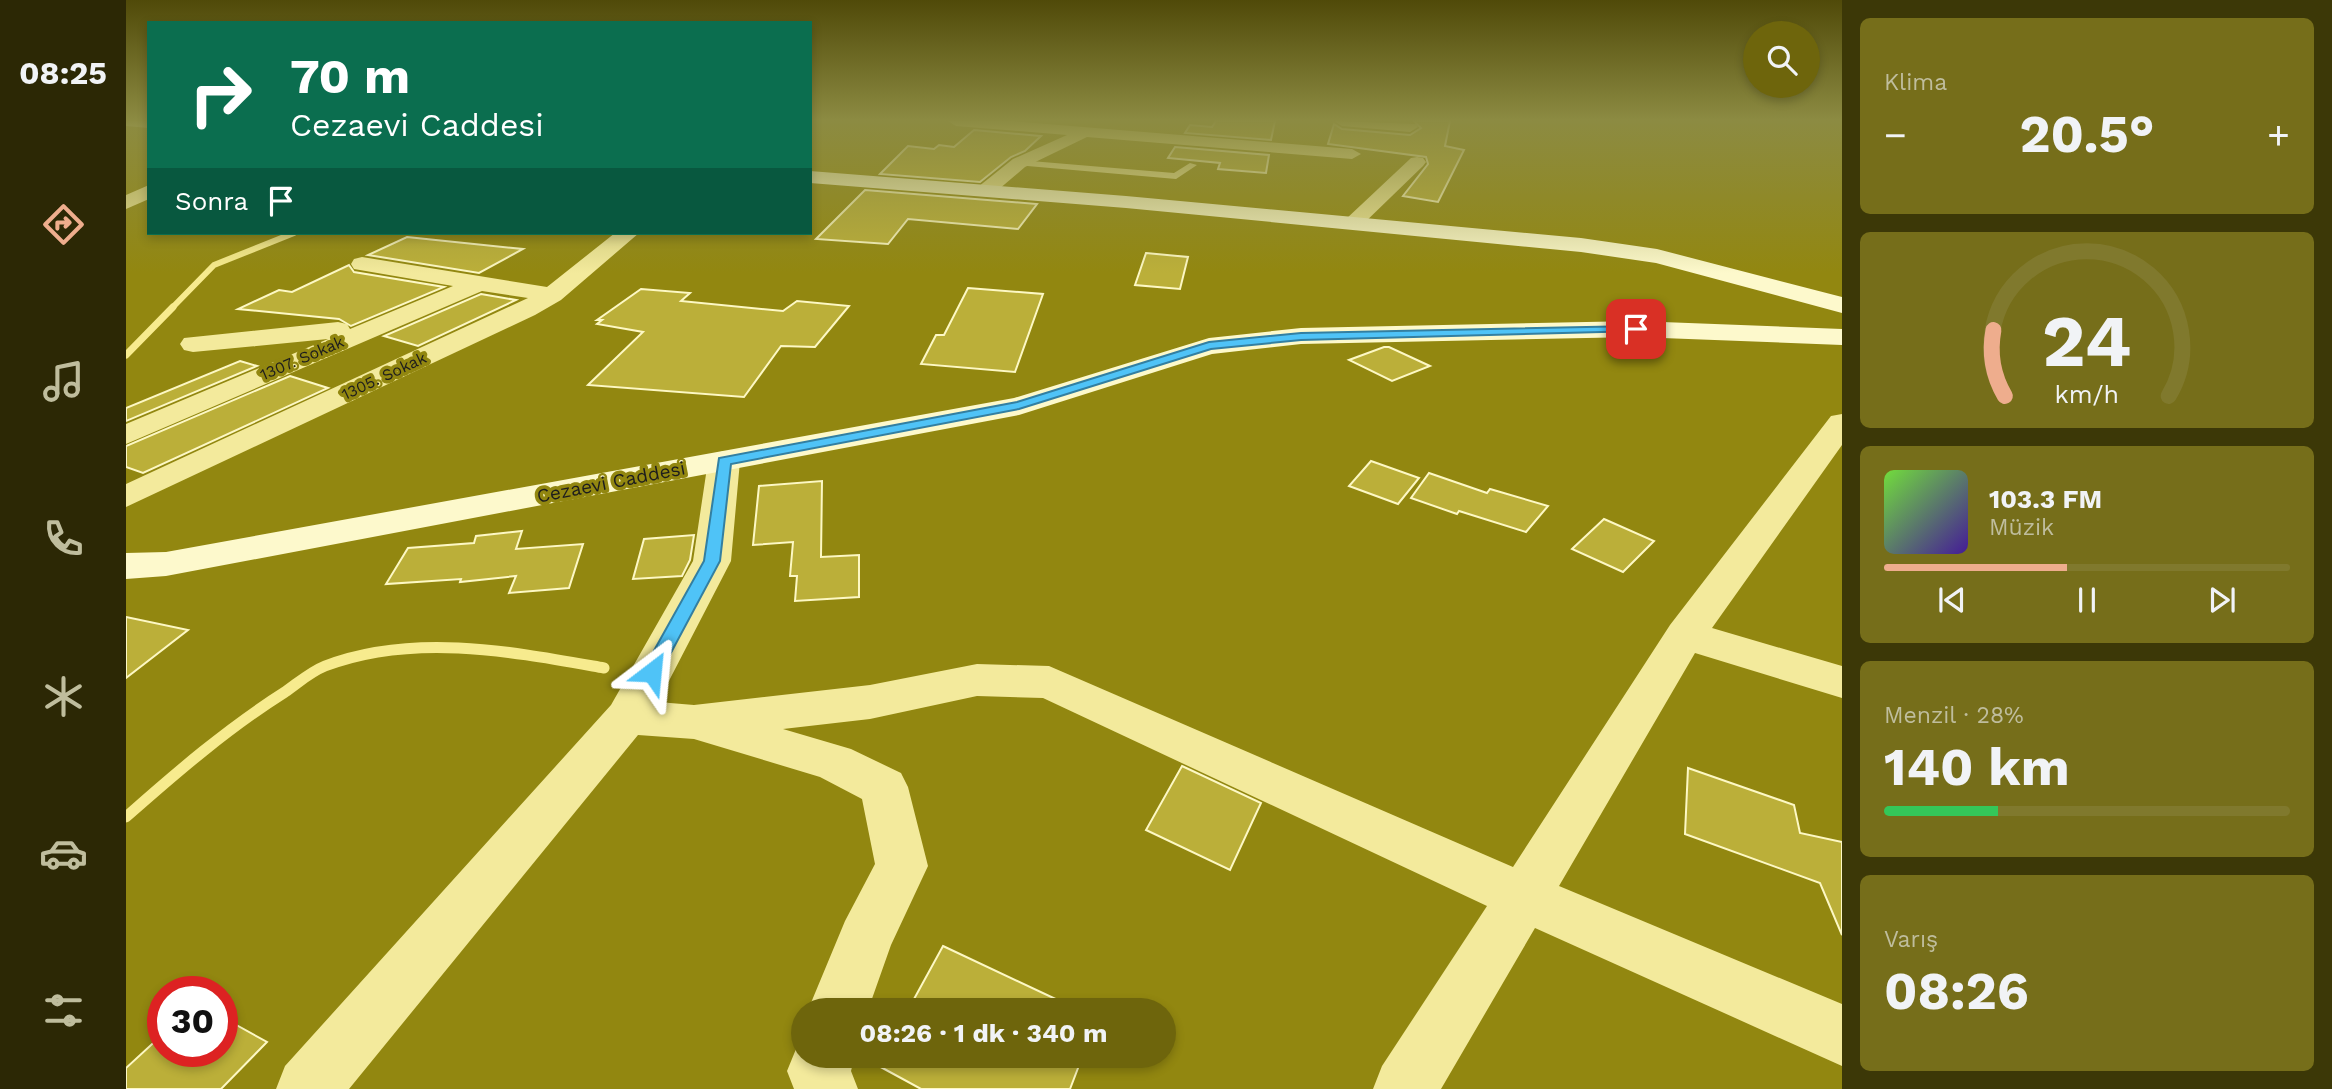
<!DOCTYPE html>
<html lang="tr">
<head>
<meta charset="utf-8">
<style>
	body { margin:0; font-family:"Work Sans",sans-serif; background:#766e1a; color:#f1f3f6; height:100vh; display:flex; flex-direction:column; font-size:26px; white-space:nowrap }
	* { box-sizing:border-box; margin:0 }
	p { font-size:23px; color:#bfbd9d }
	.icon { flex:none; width:38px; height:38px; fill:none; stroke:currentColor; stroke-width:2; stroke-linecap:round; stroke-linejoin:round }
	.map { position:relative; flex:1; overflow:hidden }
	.side { display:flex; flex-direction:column; gap:18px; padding:18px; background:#3c3807; width:490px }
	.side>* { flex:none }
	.top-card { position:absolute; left:21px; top:21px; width:665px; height:214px; border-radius:0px; box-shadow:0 4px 10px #0003; background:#0b6e4f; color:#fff; overflow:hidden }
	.tools { position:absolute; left:1617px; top:21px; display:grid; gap:14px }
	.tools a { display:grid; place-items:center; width:77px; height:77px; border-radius:50%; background:#6e650c; box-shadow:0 4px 10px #0003; font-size:35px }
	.speed { position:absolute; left:21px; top:976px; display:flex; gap:14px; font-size:35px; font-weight:700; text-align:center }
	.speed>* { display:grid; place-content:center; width:91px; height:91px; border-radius:50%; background:#6e650c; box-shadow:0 4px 10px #0003; line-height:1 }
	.speed .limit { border:10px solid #d22; background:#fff; color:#111 }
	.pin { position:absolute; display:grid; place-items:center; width:60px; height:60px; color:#fff; margin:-30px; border-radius:14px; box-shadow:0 4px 10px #0006 }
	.me { position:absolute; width:77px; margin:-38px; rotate:29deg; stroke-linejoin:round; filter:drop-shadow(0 0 5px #0008) }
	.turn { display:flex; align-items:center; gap:24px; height:147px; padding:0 28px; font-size:32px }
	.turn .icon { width:91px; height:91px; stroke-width:2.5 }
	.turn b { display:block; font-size:49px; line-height:60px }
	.then { display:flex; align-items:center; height:66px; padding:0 28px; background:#0003; gap:14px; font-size:26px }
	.big { font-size:52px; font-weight:700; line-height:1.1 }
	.side .widget { flex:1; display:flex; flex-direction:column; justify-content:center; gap:10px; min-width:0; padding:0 24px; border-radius:10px; background:#766e1a }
	.side .dial { align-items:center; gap:0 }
	.dial svg { height:182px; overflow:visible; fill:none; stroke:#80792d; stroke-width:7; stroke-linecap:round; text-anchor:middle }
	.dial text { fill:#f1f3f6; stroke:none }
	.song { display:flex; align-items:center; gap:21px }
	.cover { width:84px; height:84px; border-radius:10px; background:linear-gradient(135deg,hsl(100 70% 55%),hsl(260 70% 35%)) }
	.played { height:7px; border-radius:4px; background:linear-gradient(90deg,#eead8d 45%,#80792d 45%) }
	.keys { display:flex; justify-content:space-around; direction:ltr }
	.heat { display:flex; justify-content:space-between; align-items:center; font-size:38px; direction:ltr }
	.charge { height:10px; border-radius:5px; background:linear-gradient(90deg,#34c759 28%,#80792d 0) }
	.trip { position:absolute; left:665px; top:998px; width:385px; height:70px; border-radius:35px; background:#6e650c; box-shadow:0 4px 10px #0003; font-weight:700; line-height:70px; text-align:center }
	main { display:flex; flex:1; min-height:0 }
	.tab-bar { display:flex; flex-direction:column; width:126px; justify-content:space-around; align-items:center; background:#2c2805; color:#bfbd9d }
	.tab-bar .icon { width:49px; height:49px }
	.tab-bar .current { color:#eead8d }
	.tab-bar b { font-size:32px; color:#f1f3f6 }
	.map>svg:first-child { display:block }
</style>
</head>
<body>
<main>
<nav class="tab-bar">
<b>08:25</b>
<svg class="icon current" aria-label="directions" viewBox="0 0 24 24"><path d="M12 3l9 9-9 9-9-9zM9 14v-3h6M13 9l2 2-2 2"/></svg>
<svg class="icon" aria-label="music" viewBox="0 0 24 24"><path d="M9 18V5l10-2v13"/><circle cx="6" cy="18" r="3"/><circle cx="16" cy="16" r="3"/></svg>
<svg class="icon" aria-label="phone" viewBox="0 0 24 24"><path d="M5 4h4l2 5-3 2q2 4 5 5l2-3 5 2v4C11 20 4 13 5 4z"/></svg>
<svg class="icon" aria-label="climate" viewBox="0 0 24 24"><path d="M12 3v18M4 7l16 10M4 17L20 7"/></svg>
<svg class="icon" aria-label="car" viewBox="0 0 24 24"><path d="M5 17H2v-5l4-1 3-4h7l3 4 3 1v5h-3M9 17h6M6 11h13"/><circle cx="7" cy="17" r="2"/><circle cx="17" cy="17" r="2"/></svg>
<svg class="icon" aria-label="filters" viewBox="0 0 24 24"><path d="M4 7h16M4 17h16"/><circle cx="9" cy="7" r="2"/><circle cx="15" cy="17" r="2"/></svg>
</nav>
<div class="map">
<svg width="1716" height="1089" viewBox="0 0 1716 1089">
	<rect width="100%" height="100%" fill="#928710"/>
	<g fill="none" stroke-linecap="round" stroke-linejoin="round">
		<!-- stream-far2 -->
		<path stroke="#f7eb8e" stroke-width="6" d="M 45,309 L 88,265 L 168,233"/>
		<!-- stream-far1 -->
		<path stroke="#f7eb8e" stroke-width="7" d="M 0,355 L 47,307"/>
		<!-- stream -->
		<path stroke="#f7eb8e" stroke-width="11" d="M 0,817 C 51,772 102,728 159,692 C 172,683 184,672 199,666 C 288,632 388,652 478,668"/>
	</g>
	<!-- building -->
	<g fill="#bbaf39" stroke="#fdf8c4" stroke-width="2">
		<path d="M 1090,121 L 1149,121 L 1145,140 L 1059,133 L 1064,125 L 1086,127 Z"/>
		<path d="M 1288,121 L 1324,121 L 1319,146 L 1338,150 L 1312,202 L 1277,196 L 1302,164 L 1300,157 L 1202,144 L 1208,124 L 1216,129 L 1284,135 L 1295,128 Z"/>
		<path d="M 848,130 L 915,136 L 899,151 L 885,157 L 854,182 L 754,174 L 782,146 L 808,149 L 813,145 L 828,147 Z"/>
		<path d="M 1049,147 L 1143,155 L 1140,173 L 1092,169 L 1094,163 L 1042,158 Z"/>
		<path d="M 739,190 L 911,204 L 892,229 L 782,219 L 762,244 L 690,239 Z"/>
		<path d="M 281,237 L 397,249 L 353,273 L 242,255 Z"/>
		<path d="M 1020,253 L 1062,257 L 1054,289 L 1009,285 Z"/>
		<path d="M 223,265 L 228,272 L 318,287 L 225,326 L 213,319 L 112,309 L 153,290 L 166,292 Z"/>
		<path d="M 842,288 L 917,294 L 889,372 L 795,364 L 810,335 L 818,335 Z"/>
		<path d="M 515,289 L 564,293 L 555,301 L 657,311 L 671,301 L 723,306 L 689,347 L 655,346 L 618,397 L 462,385 L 517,332 L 471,324 L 476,320 L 471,320 Z"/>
		<path d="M 355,294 L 390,300 L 292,346 L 258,336 Z"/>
		<path d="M 1258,347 L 1263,347 L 1304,366 L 1266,381 L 1223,360 Z"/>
		<path d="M 114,361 L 131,366 L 0,421 L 0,408 Z"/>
		<path d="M 164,376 L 202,388 L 17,473 L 0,467 L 0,446 Z"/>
		<path d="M 1245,461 L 1293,478 L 1272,504 L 1223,486 Z"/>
		<path d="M 1303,473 L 1361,493 L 1364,489 L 1422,506 L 1400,532 L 1333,511 L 1331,514 L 1285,498 Z"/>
		<path d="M 696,481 L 695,557 L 733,555 L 733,597 L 669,601 L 671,576 L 664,576 L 667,542 L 627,545 L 633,486 Z"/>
		<path d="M 1478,519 L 1528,541 L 1497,572 L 1446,549 Z"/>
		<path d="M 396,531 L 390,549 L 457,544 L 443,588 L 383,593 L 390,576 L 334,582 L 335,579 L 260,584 L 282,548 L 348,543 L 350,536 Z"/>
		<path d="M 568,535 L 564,560 L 556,576 L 507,579 L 518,539 Z"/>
		<path d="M 0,617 L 62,630 L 0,678 Z"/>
		<path d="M 1056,766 L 1135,803 L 1104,870 L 1020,830 Z"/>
		<path d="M 1562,768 L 1668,805 L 1674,833 L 1716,842 L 1716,935 L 1694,883 L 1559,834 Z"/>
		<path d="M 817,946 L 953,1010 L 782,1010 Z"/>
		<path d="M 96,1017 L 141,1042 L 95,1089 L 0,1089 L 0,1068 L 37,1034 L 37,1052 L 96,1052 Z"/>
		<path d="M 757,1055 L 957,1055 L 944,1089 L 795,1089 L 751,1065 Z"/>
	</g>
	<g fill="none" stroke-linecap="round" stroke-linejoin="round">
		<!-- lane -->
		<path fill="#f3ea9c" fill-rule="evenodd" d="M 893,160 L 1048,173 L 1064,163 L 1071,165 L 1050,179 L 890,165 Z"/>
		<!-- street -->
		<g fill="#f3ea9c" fill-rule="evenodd">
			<path d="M 822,121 L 885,121 L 1226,149 L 1235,154 L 1226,159 L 961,137 L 899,167 L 866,195 L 852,195 L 849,191 L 852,187 L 887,159 L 941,135 L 830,126 Z"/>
			<path d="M 1208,121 L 1290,124 L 1292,127 L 1284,132 L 1216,126 Z"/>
			<path d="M 1291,157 L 1297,158 L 1300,162 L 1297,166 L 1233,228 L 1219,228 L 1216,224 L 1219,220 L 1285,158 Z"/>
			<path d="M 23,185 L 23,199 L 0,209 L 0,195 Z"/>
			<path d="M 489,233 L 513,233 L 435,300 L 409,315 L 0,507 L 0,484 L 402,298 L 356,291 L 0,444 L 0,424 L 202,339 L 67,352 L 58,350 L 54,344 L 58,338 L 212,322 L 221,324 L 224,329 L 327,286 L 228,269 L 225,264 L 228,259 L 236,257 L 421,287 Z"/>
			<path d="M 1716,414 L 1716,445 L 1586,628 L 1716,666 L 1716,698 L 1569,653 L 1433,886 L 1716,1004 L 1716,1066 L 1409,928 L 1315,1089 L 1247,1089 L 1256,1066 L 1361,906 L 917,698 L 851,696 L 744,719 L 657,729 L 725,749 L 775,773 L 782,787 L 802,866 L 765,945 L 742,1010 L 682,1010 L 719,921 L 749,864 L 736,799 L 694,777 L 568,739 L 512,735 L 223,1089 L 150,1089 L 159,1066 L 485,705 L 567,561 L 582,461 L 586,454 L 598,451 L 610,454 L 614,461 L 605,561 L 532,702 L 568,705 L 744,685 L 851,664 L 923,666 L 1387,867 L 1544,625 L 1705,416 Z"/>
			<path d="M 677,1032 L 677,1055 L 729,1055 L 725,1071 L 732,1089 L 668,1089 L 661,1071 Z"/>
		</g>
		<!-- secondary -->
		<g fill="#fdf9cc" fill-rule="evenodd">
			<path d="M 0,121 L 23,121 L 23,128 L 0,126 Z"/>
			<path d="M 684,171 L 1000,196 L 1455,238 L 1531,249 L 1716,297 L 1716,313 L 1530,263 L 1455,252 L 1000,208 L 684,183 Z"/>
			<path d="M 1510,321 L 1716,329 L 1716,345 L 1510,337 L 1175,344 L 1086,354 L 893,415 L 40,576 L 0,579 L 0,553 L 40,552 L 888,398 L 1083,338 L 1175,328 Z"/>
		</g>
	</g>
	<!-- sky -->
	<linearGradient id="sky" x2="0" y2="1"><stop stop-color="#504a09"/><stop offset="0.44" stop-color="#8c8b42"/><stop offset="1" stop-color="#8c8b42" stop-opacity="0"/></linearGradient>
	<rect width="1716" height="273" fill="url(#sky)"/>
	<!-- route -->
	<path fill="#4fc3f7" stroke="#337fa1" stroke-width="2" d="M 1510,326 L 1514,327 L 1514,331 L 1175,340 L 1085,349 L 893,409 L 605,464 L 594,561 L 532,677 L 519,677 L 516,672 L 578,561 L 593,458 L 891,402 L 1083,342 L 1175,333 Z"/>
	<g text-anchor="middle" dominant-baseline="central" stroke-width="7" stroke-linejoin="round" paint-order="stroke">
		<!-- far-street labels -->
		<g font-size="16" fill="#1d1d1d" stroke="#928710">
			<text transform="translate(176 358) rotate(-23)">1307. Sokak</text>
			<text transform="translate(258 376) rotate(-25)">1305. Sokak</text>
		</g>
		<!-- street labels -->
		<g font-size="19" fill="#1d1d1d" stroke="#928710">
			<text transform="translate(485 482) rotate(-11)">Cezaevi Caddesi</text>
		</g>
	</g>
</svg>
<div class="tools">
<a><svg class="icon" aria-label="search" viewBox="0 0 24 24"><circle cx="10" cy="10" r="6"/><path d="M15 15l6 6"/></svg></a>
</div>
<div class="speed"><div class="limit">30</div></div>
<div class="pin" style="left:1510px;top:329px;background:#d93025"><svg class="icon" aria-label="arrive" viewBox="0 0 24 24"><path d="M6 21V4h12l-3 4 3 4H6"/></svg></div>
<svg class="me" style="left:526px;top:672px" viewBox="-20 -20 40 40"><path d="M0-17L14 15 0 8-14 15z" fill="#4fc3f7" stroke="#fff" stroke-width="4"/></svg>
<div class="trip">08:26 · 1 dk · 340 m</div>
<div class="top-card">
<div class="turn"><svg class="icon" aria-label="right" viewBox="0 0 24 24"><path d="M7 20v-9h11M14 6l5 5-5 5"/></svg><div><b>70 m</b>Cezaevi Caddesi</div></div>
<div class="then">Sonra<svg class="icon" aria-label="arrive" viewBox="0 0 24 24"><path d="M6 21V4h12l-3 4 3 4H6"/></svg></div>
</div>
</div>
<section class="side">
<div class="widget"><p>Klima</p>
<div class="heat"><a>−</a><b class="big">20.5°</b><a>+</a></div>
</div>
<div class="widget dial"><svg viewBox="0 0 100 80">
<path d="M14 69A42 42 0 1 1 86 69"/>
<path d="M14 69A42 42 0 0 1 9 40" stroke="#eead8d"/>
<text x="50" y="56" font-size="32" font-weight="700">24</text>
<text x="50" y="72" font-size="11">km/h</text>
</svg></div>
<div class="widget">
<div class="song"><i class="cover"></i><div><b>103.3 FM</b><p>Müzik</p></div></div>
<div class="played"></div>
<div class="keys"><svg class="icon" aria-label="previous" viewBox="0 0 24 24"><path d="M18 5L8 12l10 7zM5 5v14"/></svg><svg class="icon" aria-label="pause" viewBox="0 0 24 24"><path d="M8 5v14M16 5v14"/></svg><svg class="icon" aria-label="next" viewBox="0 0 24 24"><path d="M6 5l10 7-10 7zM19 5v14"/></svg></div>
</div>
<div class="widget"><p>Menzil · 28%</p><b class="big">140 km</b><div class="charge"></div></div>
<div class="widget"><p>Varış</p><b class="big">08:26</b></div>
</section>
</main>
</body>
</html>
